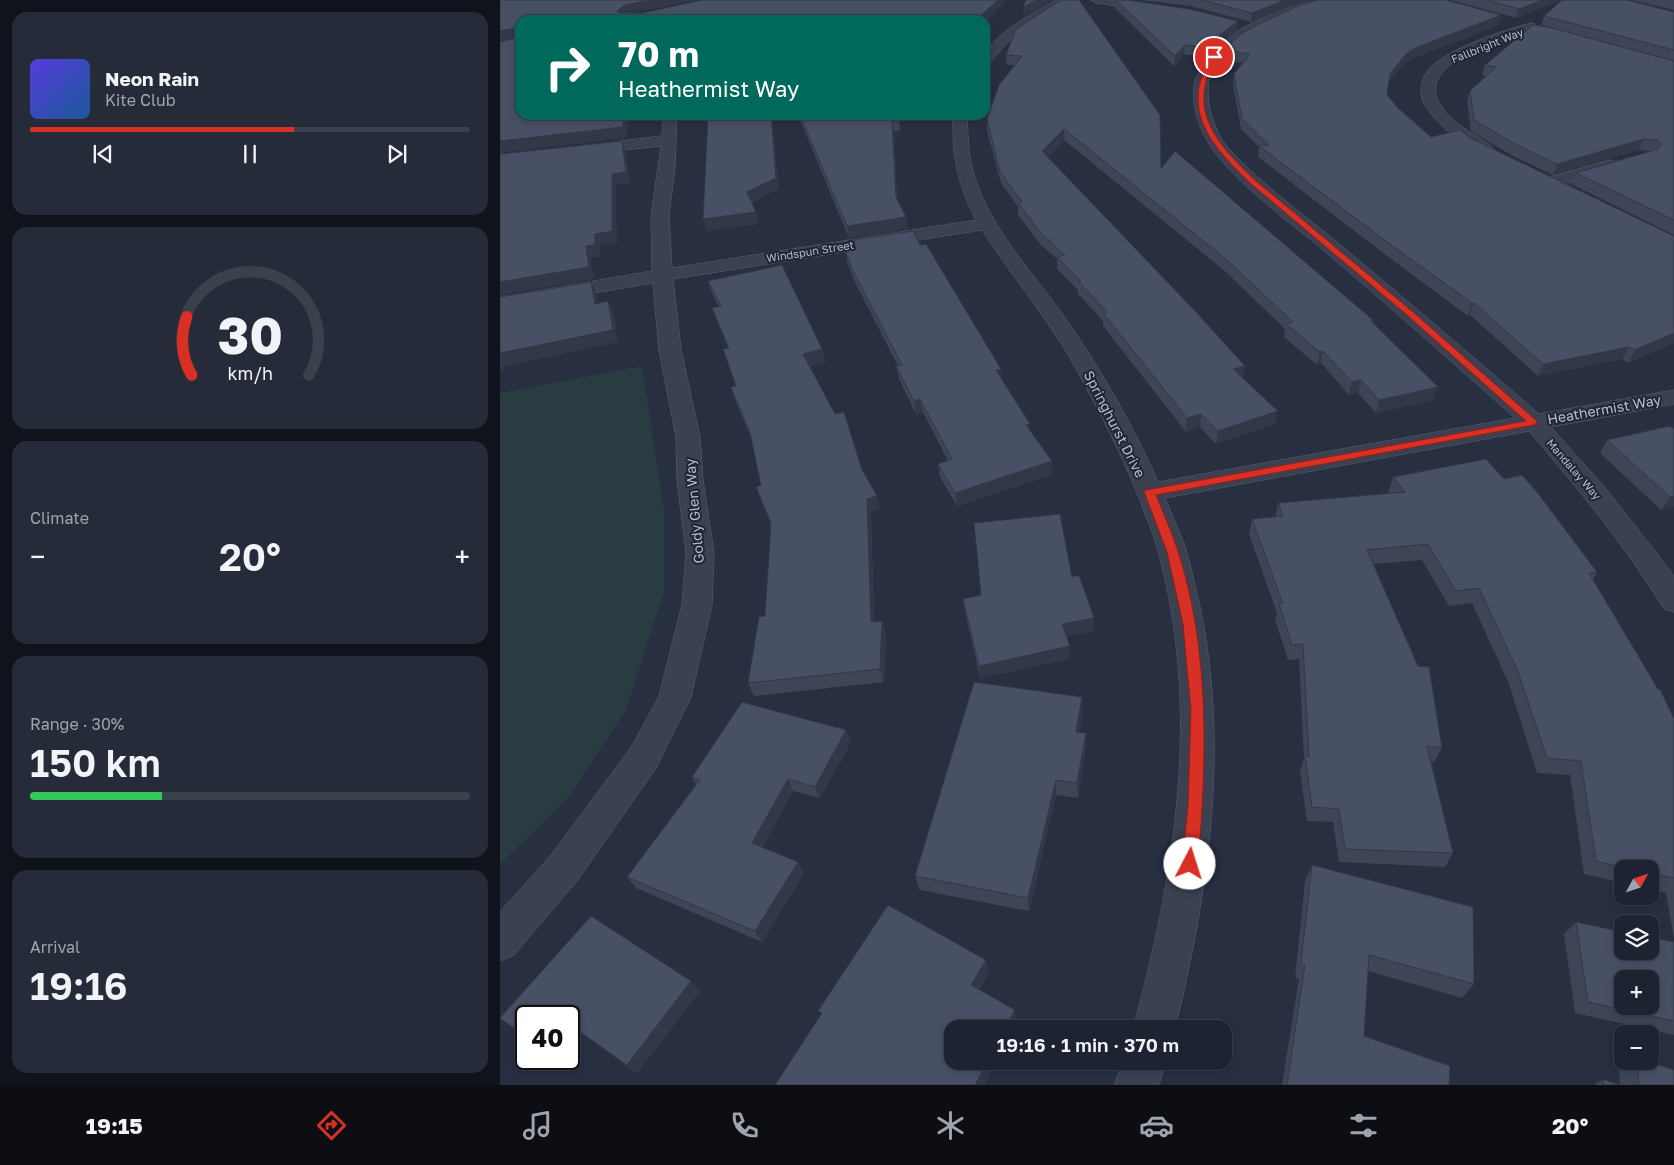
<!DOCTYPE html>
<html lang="en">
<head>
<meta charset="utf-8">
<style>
	body { margin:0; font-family:"Golos Text",sans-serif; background:#252b39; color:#f1f3f6; height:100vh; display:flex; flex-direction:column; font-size:19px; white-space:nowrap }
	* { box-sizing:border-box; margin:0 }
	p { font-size:16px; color:#a0a4ab }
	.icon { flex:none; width:28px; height:28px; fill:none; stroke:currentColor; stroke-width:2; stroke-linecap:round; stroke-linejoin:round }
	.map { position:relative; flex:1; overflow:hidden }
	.details { display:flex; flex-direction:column; gap:12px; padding:12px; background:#10131b; width:500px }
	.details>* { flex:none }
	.guide { position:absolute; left:15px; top:15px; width:475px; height:105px; border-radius:15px; box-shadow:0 2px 8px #0003,0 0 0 1px #3b404d; background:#00695c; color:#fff; overflow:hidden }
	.needle { width:32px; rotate:50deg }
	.tools { position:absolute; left:1114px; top:860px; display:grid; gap:10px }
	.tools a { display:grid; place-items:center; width:45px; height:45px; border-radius:10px; background:#1d2331; box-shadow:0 2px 8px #0003,0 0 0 1px #3b404d; font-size:25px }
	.speed { position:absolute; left:15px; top:1005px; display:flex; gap:10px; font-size:25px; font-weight:700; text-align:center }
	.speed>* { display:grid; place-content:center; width:65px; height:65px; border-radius:50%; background:#1d2331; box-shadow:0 2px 8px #0003,0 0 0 1px #3b404d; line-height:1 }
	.speed .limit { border:2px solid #111; border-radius:8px; background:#fff; color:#111 }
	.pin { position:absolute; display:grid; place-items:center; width:42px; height:42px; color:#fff; margin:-21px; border:2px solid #fff; border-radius:50%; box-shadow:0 1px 5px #0007 }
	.me { position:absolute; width:55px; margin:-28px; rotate:5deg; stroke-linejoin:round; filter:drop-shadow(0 0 4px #0008) }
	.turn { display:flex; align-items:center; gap:18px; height:105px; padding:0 20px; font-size:22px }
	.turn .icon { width:65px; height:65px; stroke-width:2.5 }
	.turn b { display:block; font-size:35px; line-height:42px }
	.big { font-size:38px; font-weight:600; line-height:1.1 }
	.details .card { flex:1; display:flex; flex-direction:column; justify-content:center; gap:8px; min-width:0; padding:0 18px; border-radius:15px; background:#252b39 }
	.details .dial { align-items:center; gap:0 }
	.dial svg { height:130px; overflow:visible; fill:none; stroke:#3b404d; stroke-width:7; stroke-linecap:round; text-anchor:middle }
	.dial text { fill:#f1f3f6; stroke:none }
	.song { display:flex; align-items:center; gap:15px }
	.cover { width:60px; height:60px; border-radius:8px; background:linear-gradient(135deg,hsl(250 70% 55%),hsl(210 70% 35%)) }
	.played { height:5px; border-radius:2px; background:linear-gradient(90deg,#d93025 60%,#3b404d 60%) }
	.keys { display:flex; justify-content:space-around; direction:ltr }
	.heat { display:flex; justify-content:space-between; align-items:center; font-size:28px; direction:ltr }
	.charge { height:8px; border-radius:4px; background:linear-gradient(90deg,#34c759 30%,#3b404d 0) }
	.trip { position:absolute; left:444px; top:1020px; width:288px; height:50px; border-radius:15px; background:#1d2331; box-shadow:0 2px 8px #0003,0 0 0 1px #3b404d; font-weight:600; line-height:50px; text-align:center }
	.dock { display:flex; height:80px; justify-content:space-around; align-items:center; background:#0c0e14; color:#a0a4ab }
	.dock .icon { width:35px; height:35px }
	.dock .current { color:#d93025 }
	.dock b { font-size:22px; color:#f1f3f6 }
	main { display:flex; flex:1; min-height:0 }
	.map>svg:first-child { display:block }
</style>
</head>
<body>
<main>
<section class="details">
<div class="card">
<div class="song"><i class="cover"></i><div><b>Neon Rain</b><p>Kite Club</p></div></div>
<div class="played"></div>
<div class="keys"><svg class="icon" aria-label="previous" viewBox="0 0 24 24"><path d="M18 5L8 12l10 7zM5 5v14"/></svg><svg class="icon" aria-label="pause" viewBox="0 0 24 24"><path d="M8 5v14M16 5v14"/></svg><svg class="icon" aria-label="next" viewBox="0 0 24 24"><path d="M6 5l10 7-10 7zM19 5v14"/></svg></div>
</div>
<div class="card dial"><svg viewBox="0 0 100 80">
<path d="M14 69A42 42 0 1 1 86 69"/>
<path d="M14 69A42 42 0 0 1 11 33" stroke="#d93025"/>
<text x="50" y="56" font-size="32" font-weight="700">30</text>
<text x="50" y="72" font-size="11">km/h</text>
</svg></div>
<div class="card"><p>Climate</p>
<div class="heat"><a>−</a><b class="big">20°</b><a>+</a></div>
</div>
<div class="card"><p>Range · 30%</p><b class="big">150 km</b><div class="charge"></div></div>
<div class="card"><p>Arrival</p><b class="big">19:16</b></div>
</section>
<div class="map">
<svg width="1174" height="1085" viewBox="0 0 1174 1085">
	<rect width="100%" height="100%" fill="#272f41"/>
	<!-- green -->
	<path fill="#293c42" d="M 142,366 L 164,511 L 164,592 L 126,710 L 68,798 L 0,864 L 0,393 Z"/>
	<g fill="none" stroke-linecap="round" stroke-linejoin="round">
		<!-- minor casing -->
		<g stroke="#595f6e" stroke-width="1">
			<g id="minor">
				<path d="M 557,0 L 572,0 L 526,28 L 507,43 L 490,62 L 485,63 L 485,51 C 505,28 531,13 557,0 Z"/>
				<path d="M 591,0 C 606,0 648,0 658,8 L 652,12 L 597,3 Z"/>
				<path d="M 814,0 L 832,0 L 830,2 C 794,14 712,40 708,86 C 707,105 713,124 722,140 C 729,150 739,159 748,168 C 774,193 804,215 832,238 C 902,296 971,355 1039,414 L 1174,390 L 1174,404 L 1051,427 L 1107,490 L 1169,569 L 1174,577 L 1174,612 L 1164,609 C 1125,545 1077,488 1029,431 L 665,498 C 671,513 678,528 684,543 C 690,562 694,582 699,602 C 730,745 709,888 675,1029 L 633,1029 C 676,871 702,708 657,547 C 653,532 646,518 641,503 C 626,465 608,427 588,391 C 574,364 559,338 541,314 C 522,286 500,259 482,230 L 173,279 L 181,350 L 200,437 L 203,480 L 214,553 L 212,605 L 191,697 L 156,768 L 77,881 L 14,955 L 0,961 L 0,912 L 51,855 L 132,746 L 159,696 L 182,605 L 186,553 L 177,480 L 176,437 L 159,350 L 153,283 L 0,309 L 0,297 L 152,271 L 151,216 L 161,146 L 86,154 L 80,152 L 78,149 L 80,146 L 162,136 L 163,115 L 177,115 L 175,167 L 169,216 L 172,268 L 476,220 C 457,183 452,156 453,115 L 467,115 C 468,135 468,156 474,175 C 492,233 537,276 570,325 C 604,375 634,427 658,482 L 1015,418 C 953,363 891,308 828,254 C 789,221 740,188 711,147 C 699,129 692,108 694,86 C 694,81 697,77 699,72 C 718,30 773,13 814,0 Z"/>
				<path d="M 1031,23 L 1035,24 L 1037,27 L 1035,30 C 998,43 896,65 952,119 C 963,130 989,141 996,151 L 994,154 C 974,159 930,119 923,101 C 919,92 921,83 925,75 C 937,51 1005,30 1031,23 Z"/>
				<path d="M 1111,160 L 1117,162 L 1119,165 L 1117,168 L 1050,188 L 1044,187 L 1042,183 L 1044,179 Z"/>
				<path d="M 624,1061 L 666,1061 L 659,1085 L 615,1085 Z"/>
			</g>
		</g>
		<!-- minor -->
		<use href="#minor" fill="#3b4151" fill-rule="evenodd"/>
	</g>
	<!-- wall -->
	<g fill="#3e4557">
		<path d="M 561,0 L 661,169 L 873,320 L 873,322 L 934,400 L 876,413 L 858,393 L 849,395 L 821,363 L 817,365 L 784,337 L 785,329 L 726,272 L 564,140 L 548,157 L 745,366 L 743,378 L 776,424 L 716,444 L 700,427 L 686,432 L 603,326 L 603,321 L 578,294 L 578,290 L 557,269 L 557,259 L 541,245 L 518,215 L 518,207 L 501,183 L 487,130 L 487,119 L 515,65 L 507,65 L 506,55 Z"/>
		<path d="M 614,0 L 627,0 L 737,31 L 720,43 L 707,58 L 684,54 L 674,66 L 614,7 Z"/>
		<path d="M 640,0 L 946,0 L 999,25 L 913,58 L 904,64 L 889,82 L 887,95 L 898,108 L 931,137 L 970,138 L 1174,236 L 1174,343 L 1128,363 L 1122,359 L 1038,376 L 970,315 L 968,316 L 891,259 L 758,157 L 759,147 L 741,129 L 733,84 L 734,74 L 743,63 L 723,60 L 723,50 L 814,1 L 800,3 L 751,22 L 690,6 Z"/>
		<path d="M 950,0 L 1127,0 L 1174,12 L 1174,235 L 1071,184 L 1076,173 L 1151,151 L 1139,150 L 1053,175 L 1013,156 L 971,131 L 967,101 L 970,91 L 986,76 L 982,75 L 985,65 L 1169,60 L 1041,25 L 1044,16 L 1062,0 L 1016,18 Z"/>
		<path d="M 1131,0 L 1174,0 L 1174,10 Z"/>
		<path d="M 298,115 L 400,115 L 400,131 L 394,131 L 397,200 L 408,229 L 349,238 Z"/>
		<path d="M 353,240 L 420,245 L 501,378 L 553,474 L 457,506 L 440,477 L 438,464 L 448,461 L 423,412 L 416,414 L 399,379 L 396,366 L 398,366 L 355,282 L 347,262 L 345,250 L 354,248 Z"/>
		<path d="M 208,281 L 322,349 L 325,362 L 309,366 L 362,470 L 377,496 L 380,509 L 371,512 L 374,622 L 382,621 L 386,634 L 384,682 L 254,696 L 248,683 L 265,616 L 271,525 L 256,487 L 261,485 L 251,438 L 235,400 L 231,387 L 236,386 L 228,348 L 212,308 L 219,307 L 212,293 Z"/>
		<path d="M 1174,429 L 1174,507 L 1161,510 L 1100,453 L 1107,440 Z"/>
		<path d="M 893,477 L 1004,479 L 1097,572 L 1093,580 L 1174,719 L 1174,939 L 1166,893 L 1150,889 L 1150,869 L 1122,869 L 1122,883 L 1084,874 L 1070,775 L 1037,773 L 1009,684 L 972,603 L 949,606 L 922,560 L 873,564 L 942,748 L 934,762 L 931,762 L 953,853 L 945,867 L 839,862 L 833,822 L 807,821 L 800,771 L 804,759 L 799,659 L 788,660 L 775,619 L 777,613 L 749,534 L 752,519 L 775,517 L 778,503 L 889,493 L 888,492 Z"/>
		<path d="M 572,577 L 594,618 L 594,631 L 566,636 L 570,659 L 480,678 L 465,612 L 463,599 Z"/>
		<path d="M 582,697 L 583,712 L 579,732 L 586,748 L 578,798 L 556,795 L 529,911 L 420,890 L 415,876 Z"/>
		<path d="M 346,730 L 351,742 L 320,798 L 293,791 L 262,847 L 298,862 L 304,873 L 262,942 L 136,888 L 127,877 L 196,784 L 192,777 Z"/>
		<path d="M 812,865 L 974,984 L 962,998 L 868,971 L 864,1036 L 949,1085 L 782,1085 L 799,979 L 795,978 L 805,881 Z"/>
		<path d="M 1076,922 L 1174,942 L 1174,1035 L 1075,1013 L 1064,934 Z"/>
		<path d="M 200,991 L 137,1073 L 80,1032 L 69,1045 L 69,1016 Z"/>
		<path d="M 1132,1061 L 1147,1061 L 1174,1085 L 1094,1085 L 1103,1079 L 1120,1085 L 1119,1070 Z"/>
	</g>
	<!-- shaded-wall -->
	<g fill="#323847">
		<path d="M 150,0 L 197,0 L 128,14 L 120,20 L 117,11 L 125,5 Z"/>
		<path d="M 498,0 L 507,0 L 485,22 L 485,20 L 476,20 Z"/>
		<path d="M 537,0 L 553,0 L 524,16 L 523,7 Z"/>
		<path d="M 785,0 L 822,0 L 800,3 L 751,22 L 752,13 Z"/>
		<path d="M 1042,0 L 1062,0 L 1016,18 L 1019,9 Z"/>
		<path d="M 1001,15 L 999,25 L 913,58 L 904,64 L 887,84 L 890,74 L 906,54 L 915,48 Z"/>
		<path d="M 738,21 L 737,31 L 720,43 L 707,58 L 707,48 L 721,34 Z"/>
		<path d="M 16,28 L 20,37 L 0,41 L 0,31 Z"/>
		<path d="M 685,45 L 684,54 L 674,66 L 675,56 Z"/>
		<path d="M 124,115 L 130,115 L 126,138 L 0,153 L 0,141 Z"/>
		<path d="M 271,115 L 272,115 L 279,189 L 250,204 L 247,192 Z"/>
		<path d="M 398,115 L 400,115 L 400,131 L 398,120 Z"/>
		<path d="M 392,121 L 394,131 L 398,209 L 396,197 Z"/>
		<path d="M 564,129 L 564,140 L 543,162 L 542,151 Z"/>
		<path d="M 1144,139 L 1139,150 L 1053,175 L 1057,164 Z"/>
		<path d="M 122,141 L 126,152 L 130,183 L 116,185 L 117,243 L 100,245 L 100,257 L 91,258 L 94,279 L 0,295 L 0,282 L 86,246 L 95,234 Z"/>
		<path d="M 256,212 L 259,224 L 207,231 L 203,219 Z"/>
		<path d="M 406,217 L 408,229 L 349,238 L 347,226 Z"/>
		<path d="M 91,282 L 97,294 L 100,316 L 95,304 Z"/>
		<path d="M 108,301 L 114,314 L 118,342 L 4,367 L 5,370 L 0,371 L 0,353 Z"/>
		<path d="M 972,303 L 974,303 L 970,315 L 968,316 Z"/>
		<path d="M 1174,333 L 1174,343 L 1128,363 L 1135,350 Z"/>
		<path d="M 1129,347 L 1122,359 L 1038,376 L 1043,364 Z"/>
		<path d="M 322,349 L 325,362 L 306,367 L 303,354 Z"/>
		<path d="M 823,351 L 821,363 L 817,365 L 820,352 Z"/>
		<path d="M 745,366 L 743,379 L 733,369 Z"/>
		<path d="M 501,369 L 502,382 L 496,370 Z"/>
		<path d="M 861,380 L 858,393 L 849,395 L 852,382 Z"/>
		<path d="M 938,387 L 934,400 L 876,413 L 879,400 Z"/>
		<path d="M 420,399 L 423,412 L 416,414 L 414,401 Z"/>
		<path d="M 778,411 L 776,424 L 716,444 L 718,431 Z"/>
		<path d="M 701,414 L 700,427 L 686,432 L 687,418 Z"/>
		<path d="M 530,424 L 531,437 L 526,425 Z"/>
		<path d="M 552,461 L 553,474 L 457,506 L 455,493 Z"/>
		<path d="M 377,496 L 380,509 L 371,512 L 374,635 L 371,622 L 367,499 Z"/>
		<path d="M 1174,496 L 1174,507 L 1161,510 L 1170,497 Z"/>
		<path d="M 594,618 L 594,631 L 563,637 L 562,624 Z"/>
		<path d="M 382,621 L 386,634 L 384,682 L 380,669 Z"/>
		<path d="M 570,646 L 570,659 L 480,678 L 479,666 Z"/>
		<path d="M 582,697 L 583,712 L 576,747 L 576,732 Z"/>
		<path d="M 346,730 L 351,742 L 320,798 L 315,787 Z"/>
		<path d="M 586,733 L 586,748 L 578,798 L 577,783 Z"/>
		<path d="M 288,779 L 293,791 L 259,854 L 252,843 Z"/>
		<path d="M 556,780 L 556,795 L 529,911 L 528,898 Z"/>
		<path d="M 298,862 L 304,873 L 262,942 L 255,931 Z"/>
		<path d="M 486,960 L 489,974 L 474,998 L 471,985 Z"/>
		<path d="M 191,981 L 200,991 L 137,1073 L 127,1065 Z"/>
		<path d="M 515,1010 L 517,1023 L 514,1029 L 505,1029 Z"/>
		<path d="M 69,1024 L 80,1032 L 69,1045 Z"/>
		<path d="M 488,1061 L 497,1061 L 485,1085 L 475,1085 Z"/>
	</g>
	<!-- building -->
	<g fill="#485065" stroke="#323847" fill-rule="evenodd">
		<path d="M 0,0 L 150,0 L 125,5 L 117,11 L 119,13 L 142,13 L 202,0 L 498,0 L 476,20 L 20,20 L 20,115 L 124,115 L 123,127 L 0,141 L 0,42 L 18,37 L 18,30 L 16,28 L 0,31 Z"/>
		<path d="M 526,0 L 537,0 L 523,7 Z"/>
		<path d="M 561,0 L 579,0 L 660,115 L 661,169 L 675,151 L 873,320 L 871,321 L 938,387 L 879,400 L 861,380 L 852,382 L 823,351 L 820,352 L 786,324 L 793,322 L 727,260 L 564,129 L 542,151 L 697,313 L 745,366 L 733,369 L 778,411 L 718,431 L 701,414 L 687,418 L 603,313 L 607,312 L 578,281 L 581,281 L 557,257 L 565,255 L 541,233 L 518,203 L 522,202 L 500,172 L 487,119 L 499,85 L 522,56 L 506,55 L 516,29 Z"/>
		<path d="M 616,0 L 627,0 L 689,9 L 738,21 L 721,34 L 707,48 L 685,45 L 675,56 Z"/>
		<path d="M 702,0 L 785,0 L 752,13 Z"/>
		<path d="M 817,0 L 946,0 L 1001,15 L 915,48 L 906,54 L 890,74 L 887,95 L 898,108 L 931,137 L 960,130 L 970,138 L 1174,236 L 1174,333 L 1135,350 L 1129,347 L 1043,364 L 974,303 L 972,303 L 894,247 L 759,146 L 769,145 L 742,119 L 734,74 L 750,54 L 723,50 L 741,34 L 759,24 L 798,6 Z"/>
		<path d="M 986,0 L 1042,0 L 1019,9 Z"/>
		<path d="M 1062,0 L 1127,0 L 1174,12 L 1174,50 L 1044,16 Z"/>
		<path d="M 1033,25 L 1048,27 L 1174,61 L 1174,220 L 1076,173 L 1158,149 L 1161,145 L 1158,140 L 1144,139 L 1057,164 L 1017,145 L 974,120 L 970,91 L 996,67 L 985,65 Z"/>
		<path d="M 208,115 L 271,115 L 276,178 L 247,192 L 256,212 L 203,219 Z"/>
		<path d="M 300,115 L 398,115 L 398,120 L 392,121 L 396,197 L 406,217 L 347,226 Z"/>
		<path d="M 122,141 L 126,172 L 112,174 L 112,231 L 95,234 L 95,245 L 86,246 L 89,267 L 0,282 L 0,154 Z"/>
		<path d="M 413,231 L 420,245 L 426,244 L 501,369 L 496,370 L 530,424 L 526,425 L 552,461 L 455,493 L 438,464 L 452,459 L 420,399 L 414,401 L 396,366 L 402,365 L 352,269 L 345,250 L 356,248 L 353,240 Z"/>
		<path d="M 282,265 L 322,349 L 303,354 L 335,414 L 344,412 L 362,470 L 377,496 L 367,499 L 371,622 L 382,621 L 380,669 L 248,683 L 259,617 L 265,616 L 271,523 L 256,487 L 261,485 L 250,433 L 231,387 L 236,386 L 223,349 L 229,348 L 212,308 L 221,306 L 208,281 Z"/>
		<path d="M 91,282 L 95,304 L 108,301 L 113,330 L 0,353 L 0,297 Z"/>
		<path d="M 1170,426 L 1174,429 L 1174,496 L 1170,497 L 1107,440 Z"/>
		<path d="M 986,459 L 1004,479 L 1022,475 L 1037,492 L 1097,572 L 1089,573 L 1158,689 L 1160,689 L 1174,719 L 1174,878 L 1150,873 L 1150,869 L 1130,869 L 1096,861 L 1081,761 L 1047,758 L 1017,669 L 979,588 L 956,591 L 928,544 L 867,550 L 918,666 L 929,667 L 942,748 L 927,746 L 953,853 L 845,849 L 839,809 L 812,807 L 805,756 L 809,757 L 803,644 L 792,645 L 779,604 L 783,604 L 752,519 L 783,516 L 778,503 L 905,492 L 893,477 Z"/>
		<path d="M 560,514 L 572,577 L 579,575 L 594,618 L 562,624 L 570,646 L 479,666 L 463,599 L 481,595 L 474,523 Z"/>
		<path d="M 474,682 L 582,697 L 576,732 L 586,733 L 577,783 L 556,780 L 528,898 L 415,876 Z"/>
		<path d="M 242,702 L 346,730 L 315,787 L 288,779 L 252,843 L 298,862 L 255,931 L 127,877 L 200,780 L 192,777 Z"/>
		<path d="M 812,865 L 973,907 L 974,984 L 869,955 L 864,1036 L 950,1066 L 949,1085 L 787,1085 L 805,965 L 801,963 Z"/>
		<path d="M 388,905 L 486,960 L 471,985 L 515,1010 L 505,1029 L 452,1029 L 452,1061 L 488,1061 L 475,1085 L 275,1085 L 322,1013 L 318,1011 Z"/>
		<path d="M 91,916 L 191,981 L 127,1065 L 69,1024 L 69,1016 L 26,1016 L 26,1037 L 0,1018 Z"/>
		<path d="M 1076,922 L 1122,932 L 1122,951 L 1150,951 L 1150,937 L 1174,942 L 1174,1021 L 1088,1002 ZM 1122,979 L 1150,979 L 1150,1006 L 1122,1006 Z"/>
		<path d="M 1137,1061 L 1147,1061 L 1174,1070 L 1174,1085 L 1139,1085 Z"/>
		<path d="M 1103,1079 L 1120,1085 L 1103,1085 Z"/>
	</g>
	<!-- route -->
	<path fill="#d93025" stroke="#8d1f18" d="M 712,56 L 717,57 C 685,110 717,144 755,180 L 913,312 L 1038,422 L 1034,425 L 656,495 C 663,513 672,532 678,551 C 710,651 707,760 698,864 L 696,869 L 690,871 L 685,869 L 682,864 L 688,807 L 691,709 L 686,658 L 683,624 L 667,552 L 644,492 L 646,490 L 1026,421 L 907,315 L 750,183 C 712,146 678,110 712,56 Z"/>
	<g text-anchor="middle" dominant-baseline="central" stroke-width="4" stroke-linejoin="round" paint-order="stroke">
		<!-- far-street labels -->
		<g font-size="11" fill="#b8bdcb" stroke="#202636">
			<text transform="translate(987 45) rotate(-22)">Fallbright Way</text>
			<text transform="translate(310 251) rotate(-9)">Windspun Street</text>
			<text transform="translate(1074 469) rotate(49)">Mandalay Way</text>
		</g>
		<!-- street labels -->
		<g font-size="14" fill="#b8bdcb" stroke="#202636">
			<text transform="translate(1104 409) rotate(-10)">Heathermist Way</text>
			<text transform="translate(615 424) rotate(63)">Springhurst Drive</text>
			<text transform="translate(194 511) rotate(-95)">Goldy Glen Way</text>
		</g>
	</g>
</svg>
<div class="tools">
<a><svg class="needle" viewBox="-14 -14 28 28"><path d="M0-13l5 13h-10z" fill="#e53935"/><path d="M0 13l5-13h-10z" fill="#a0a4ab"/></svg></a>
<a><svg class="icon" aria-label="layers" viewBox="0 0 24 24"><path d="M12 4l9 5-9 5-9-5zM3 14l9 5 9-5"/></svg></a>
<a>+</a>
<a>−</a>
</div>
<div class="speed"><div class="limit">40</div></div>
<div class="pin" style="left:714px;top:57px;background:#d93025"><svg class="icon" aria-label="arrive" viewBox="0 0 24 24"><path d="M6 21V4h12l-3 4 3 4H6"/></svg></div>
<svg class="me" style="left:690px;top:864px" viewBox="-20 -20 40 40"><circle r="19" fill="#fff"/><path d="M0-13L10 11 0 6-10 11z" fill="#d93025"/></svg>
<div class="trip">19:16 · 1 min · 370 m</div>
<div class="guide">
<div class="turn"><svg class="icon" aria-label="right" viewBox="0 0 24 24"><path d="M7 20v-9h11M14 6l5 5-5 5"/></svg><div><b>70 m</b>Heathermist Way</div></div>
</div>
</div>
</main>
<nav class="dock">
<b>19:15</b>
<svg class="icon current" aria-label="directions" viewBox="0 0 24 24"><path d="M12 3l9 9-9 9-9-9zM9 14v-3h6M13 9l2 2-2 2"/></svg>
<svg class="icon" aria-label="music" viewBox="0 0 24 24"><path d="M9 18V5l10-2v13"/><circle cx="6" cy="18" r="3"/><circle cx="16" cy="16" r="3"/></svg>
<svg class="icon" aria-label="phone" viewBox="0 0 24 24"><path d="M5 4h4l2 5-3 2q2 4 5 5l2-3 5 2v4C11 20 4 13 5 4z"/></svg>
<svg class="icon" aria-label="climate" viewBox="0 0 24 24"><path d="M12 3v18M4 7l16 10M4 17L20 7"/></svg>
<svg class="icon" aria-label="car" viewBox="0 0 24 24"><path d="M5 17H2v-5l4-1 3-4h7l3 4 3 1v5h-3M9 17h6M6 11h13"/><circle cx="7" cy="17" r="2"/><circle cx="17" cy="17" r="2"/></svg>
<svg class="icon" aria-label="filters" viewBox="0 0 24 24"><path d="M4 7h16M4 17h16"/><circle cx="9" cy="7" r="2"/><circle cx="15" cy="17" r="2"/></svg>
<b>20°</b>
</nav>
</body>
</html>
